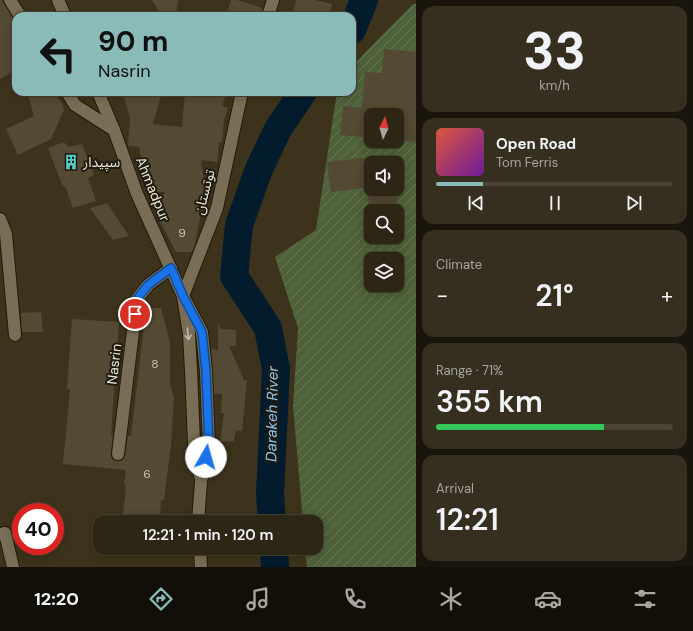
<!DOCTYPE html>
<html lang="en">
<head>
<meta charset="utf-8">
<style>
	body { margin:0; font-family:"DM Sans","Noto Sans Arabic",sans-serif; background:#362e1e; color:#f1f3f6; height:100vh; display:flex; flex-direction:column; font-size:15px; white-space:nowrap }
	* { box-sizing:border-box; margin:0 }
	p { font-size:13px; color:#a7a5a0 }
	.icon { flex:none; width:22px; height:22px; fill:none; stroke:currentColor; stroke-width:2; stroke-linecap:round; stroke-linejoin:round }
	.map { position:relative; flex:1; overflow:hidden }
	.side { display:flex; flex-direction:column; gap:6px; padding:6px; background:#19150c; width:277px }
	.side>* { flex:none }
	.top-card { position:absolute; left:12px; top:12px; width:344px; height:84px; border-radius:12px; box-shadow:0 2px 10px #0003,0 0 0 1px #494334; background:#8bbbb9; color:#111; overflow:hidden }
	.needle { width:26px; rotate:5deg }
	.buttons { position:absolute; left:364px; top:108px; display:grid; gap:8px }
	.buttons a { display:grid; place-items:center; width:40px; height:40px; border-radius:8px; background:#2e2615; box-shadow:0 2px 10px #0003,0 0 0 1px #494334; font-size:20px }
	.speed { position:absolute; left:12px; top:503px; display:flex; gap:8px; font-size:20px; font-weight:700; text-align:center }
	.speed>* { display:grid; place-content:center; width:52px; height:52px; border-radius:50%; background:#2e2615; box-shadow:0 2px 10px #0003,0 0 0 1px #494334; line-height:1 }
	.speed .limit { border:6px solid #d22; background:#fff; color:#111 }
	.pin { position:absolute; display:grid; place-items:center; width:34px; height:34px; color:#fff; margin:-17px; border:2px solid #fff; border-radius:50%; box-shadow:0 1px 4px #0007 }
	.me { position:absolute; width:44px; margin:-22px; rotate:7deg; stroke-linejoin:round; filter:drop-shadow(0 0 3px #0008) }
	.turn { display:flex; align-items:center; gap:14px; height:84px; padding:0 20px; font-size:18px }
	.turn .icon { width:52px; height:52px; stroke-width:2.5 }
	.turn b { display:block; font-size:28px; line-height:34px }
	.big { font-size:30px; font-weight:600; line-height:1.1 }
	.side .tile { flex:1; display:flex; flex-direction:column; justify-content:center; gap:6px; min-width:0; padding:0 14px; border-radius:12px; background:#362e1e }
	.side .dial { align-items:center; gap:0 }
	.dial b { font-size:52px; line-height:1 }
	.song { display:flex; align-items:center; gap:12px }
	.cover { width:48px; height:48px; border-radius:6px; background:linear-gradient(135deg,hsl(10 70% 55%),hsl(280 70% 35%)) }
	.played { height:4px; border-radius:2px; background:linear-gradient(90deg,#8bbbb9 20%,#494334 20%) }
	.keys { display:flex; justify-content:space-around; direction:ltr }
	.heat { display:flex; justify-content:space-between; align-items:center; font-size:22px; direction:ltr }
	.charge { height:6px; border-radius:3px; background:linear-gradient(90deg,#34c759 71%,#494334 0) }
	.trip { position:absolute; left:93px; top:515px; width:230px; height:40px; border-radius:12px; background:#2e2615; box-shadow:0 2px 10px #0003,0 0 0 1px #494334; font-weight:600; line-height:40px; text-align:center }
	.dock { display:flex; height:64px; justify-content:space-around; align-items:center; background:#120f08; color:#a7a5a0 }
	.dock .icon { width:28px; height:28px }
	.dock .on { color:#8bbbb9 }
	.dock b { font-size:18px; color:#f1f3f6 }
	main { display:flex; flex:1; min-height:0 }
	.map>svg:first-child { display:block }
</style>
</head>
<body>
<main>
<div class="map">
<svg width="416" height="567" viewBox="0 0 416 567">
	<defs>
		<pattern id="garden-furrows" width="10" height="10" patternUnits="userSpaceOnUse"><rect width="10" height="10" fill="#4e6139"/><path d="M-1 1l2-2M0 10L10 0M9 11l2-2" fill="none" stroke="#687855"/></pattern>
	</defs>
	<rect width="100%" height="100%" fill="#3d331c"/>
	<!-- garden -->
	<path fill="url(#garden-furrows)" fill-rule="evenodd" d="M 413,4 L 416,4 L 416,567 L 307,567 L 305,548 L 316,548 L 316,522 L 303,522 L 293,406 L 298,328 L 275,257 L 316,230 L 337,92 L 352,92 L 352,66 ZM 371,115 L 397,115 L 397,141 L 371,141 ZM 371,163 L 397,163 L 397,189 L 371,189 ZM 371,211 L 397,211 L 397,237 L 371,237 ZM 371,259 L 397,259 L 397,285 L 371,285 Z"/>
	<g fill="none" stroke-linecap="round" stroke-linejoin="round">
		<!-- river -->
		<g stroke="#021c2e" stroke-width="28">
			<path d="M 352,30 L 364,0"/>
			<path d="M 272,522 L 270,494 L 276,369 L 268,328 L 234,276 L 239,225 L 259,169 L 278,129 L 303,92"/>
			<path d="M 274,548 L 275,567"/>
		</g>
	</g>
	<!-- building -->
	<g fill="#544932">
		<path d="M 0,0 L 2,0 L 4,4 L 16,22 L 16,70 L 0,79 Z"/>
		<path d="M 152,0 L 178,0 L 176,15 L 162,16 Z"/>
		<path d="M 231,0 L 237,0 L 263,8 L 261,16 L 226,16 Z"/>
		<path d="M 296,0 L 315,0 L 332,4 L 330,16 L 292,16 Z"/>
		<path d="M 384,49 L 416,52 L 416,142 L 397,140 L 397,115 L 371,115 L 371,138 L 340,135 L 343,106 L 362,108 L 365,72 L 382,73 Z"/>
		<path d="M 27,92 L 52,92 L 62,103 L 64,110 L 51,139 L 18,155 L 6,129 L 34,116 Z"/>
		<path d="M 123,92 L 162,92 L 153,124 L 182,127 L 185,92 L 227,92 L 222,106 L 228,108 L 224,120 L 222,142 L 219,142 L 217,162 L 201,160 L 207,204 L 203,204 L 195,243 L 192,252 L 176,252 L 156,214 L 165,192 L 148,191 L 139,147 L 128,146 L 130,119 Z"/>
		<path d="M 64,142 L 68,147 L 82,144 L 94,175 L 88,178 L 96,201 L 73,208 L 65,186 L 63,187 L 48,148 Z"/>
		<path d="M 371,157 L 371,187 L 331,192 L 327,162 Z"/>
		<path d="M 367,189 L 396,189 L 398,202 L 369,206 Z"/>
		<path d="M 107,203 L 129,236 L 113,240 L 90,208 Z"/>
		<path d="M 146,308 L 161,308 L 170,343 L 170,384 L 174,398 L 171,445 L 164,500 L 161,500 L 160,522 L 122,522 L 126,488 L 124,483 L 126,470 L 63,464 L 70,389 L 67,389 L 72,319 L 119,322 L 111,435 L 113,435 L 111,453 L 111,457 L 113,460 L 117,461 L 121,461 L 124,459 L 125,455 L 128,436 L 131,436 Z"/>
		<path d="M 41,312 L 43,332 L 22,332 L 21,313 Z"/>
		<path d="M 218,323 L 221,329 L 236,330 L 236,346 L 229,346 L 244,380 L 247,380 L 242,431 L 236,430 L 234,441 L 220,442 L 224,413 L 221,413 L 222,394 L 214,394 L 213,371 L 211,349 L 218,350 Z"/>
	</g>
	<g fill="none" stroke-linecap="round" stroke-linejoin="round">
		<!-- minor casing -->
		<g stroke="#241a05" stroke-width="14">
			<g id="minor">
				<path d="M 10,0 L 20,16"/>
				<path d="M 58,0 L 65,16"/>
				<path d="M 268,16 L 273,0"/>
				<path d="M 67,92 L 75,105 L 114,130"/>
				<path d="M 98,92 L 114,130 L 137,194 L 183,296 L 202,332 L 206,371 L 209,446 L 201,481 L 198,522"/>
				<path d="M 0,219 L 6,234 L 15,335"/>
				<path d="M 118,454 L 137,299 L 148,285 L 171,268"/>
				<path d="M 200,476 L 194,443 L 191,371 L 189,334 L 183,296 L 217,208 L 242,92"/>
				<path d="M 0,534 L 5,533 L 13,567"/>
				<path d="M 200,548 L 201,567"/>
			</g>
		</g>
		<!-- minor -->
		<use href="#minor" stroke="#796e55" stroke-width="12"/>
	</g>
	<!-- one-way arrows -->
	<defs><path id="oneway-shaft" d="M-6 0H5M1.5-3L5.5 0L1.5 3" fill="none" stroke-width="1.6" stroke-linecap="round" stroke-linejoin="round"/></defs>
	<use stroke="#c3bbaa" href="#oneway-shaft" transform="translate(188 334) rotate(84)"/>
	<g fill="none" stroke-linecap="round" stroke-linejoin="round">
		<!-- route casing -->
		<g stroke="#114b97" stroke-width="10">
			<path id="route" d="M 135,314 L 137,299 L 148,285 L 171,268 L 183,296 L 202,332 L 206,371 L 209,446 L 206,457"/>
		</g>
		<!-- route -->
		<use href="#route" stroke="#1a73e8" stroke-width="7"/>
	</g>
	<!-- icons -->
	<defs>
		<g id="building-bare" transform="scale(1.2)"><path d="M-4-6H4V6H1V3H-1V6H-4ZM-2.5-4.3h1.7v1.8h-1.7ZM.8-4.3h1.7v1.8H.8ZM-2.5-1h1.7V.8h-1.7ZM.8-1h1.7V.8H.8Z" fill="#54cdc7" stroke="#201b11" stroke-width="2.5" paint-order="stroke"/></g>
	</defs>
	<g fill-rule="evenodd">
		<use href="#building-bare" x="71" y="162"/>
	</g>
	<g text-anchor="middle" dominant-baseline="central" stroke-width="4" stroke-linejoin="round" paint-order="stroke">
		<!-- number labels -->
		<g font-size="12" fill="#c5beae">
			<text x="182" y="233">9</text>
			<text x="155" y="364">8</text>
			<text x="147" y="474">6</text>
		</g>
		<!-- poi labels -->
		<g font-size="14" fill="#ebe5d7" stroke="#201b11" text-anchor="start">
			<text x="83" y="162">سپیدار</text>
		</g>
		<!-- street labels -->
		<g font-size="14" fill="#ebe5d7" stroke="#201b11">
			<text transform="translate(153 189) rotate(68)">Ahmadpur</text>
			<text transform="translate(204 192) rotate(-75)">توتستان</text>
			<text transform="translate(114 364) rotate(-83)">Nasrin</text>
		</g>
		<!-- water labels -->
		<g font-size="15" font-style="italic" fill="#8dc9f6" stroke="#201b11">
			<text transform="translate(272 414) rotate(-89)">Darakeh River</text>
		</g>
	</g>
</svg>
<div class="buttons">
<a><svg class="needle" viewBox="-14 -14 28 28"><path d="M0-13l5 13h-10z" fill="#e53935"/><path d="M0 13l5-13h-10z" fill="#a7a5a0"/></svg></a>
<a><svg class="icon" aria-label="sound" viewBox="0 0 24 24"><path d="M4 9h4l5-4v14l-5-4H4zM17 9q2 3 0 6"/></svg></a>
<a><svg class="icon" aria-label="search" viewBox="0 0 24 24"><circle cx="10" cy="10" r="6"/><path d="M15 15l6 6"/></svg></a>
<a><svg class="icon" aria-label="layers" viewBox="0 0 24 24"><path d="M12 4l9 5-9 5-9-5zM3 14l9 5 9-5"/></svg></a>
</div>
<div class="speed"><div class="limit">40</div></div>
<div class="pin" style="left:135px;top:314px;background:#d93025"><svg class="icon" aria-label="arrive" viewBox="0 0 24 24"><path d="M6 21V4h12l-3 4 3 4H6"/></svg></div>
<svg class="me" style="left:206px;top:457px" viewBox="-20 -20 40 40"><circle r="19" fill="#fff"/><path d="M0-13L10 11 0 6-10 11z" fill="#1a73e8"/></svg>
<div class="trip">12:21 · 1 min · 120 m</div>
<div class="top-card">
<div class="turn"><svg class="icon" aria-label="left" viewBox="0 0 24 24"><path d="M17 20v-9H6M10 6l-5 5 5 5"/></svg><div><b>90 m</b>Nasrin</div></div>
</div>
</div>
<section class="side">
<div class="tile dial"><b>33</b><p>km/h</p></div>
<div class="tile">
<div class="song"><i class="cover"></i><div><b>Open Road</b><p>Tom Ferris</p></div></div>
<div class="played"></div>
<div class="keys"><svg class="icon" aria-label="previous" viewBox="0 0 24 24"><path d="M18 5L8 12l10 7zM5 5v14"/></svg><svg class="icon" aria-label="pause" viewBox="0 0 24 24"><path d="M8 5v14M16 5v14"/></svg><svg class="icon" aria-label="next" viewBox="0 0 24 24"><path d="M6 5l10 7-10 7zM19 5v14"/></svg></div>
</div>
<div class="tile"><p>Climate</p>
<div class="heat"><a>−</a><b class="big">21°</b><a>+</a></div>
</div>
<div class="tile"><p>Range · 71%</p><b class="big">355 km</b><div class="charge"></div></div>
<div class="tile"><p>Arrival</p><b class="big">12:21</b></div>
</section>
</main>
<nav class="dock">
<b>12:20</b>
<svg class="icon on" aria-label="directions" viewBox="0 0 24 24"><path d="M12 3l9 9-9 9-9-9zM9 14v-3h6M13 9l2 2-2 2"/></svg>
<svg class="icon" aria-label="music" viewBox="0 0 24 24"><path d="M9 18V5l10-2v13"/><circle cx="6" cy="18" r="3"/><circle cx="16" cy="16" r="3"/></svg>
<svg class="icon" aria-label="phone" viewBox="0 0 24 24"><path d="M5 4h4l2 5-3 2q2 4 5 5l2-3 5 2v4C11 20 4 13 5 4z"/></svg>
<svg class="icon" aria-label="climate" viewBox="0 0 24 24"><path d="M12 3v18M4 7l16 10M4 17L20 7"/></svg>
<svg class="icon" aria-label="car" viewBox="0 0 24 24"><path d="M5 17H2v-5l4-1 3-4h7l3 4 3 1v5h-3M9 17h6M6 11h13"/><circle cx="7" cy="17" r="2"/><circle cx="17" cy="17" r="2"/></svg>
<svg class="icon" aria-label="filters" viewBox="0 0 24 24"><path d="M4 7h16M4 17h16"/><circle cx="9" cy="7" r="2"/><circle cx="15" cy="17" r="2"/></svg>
</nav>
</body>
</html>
